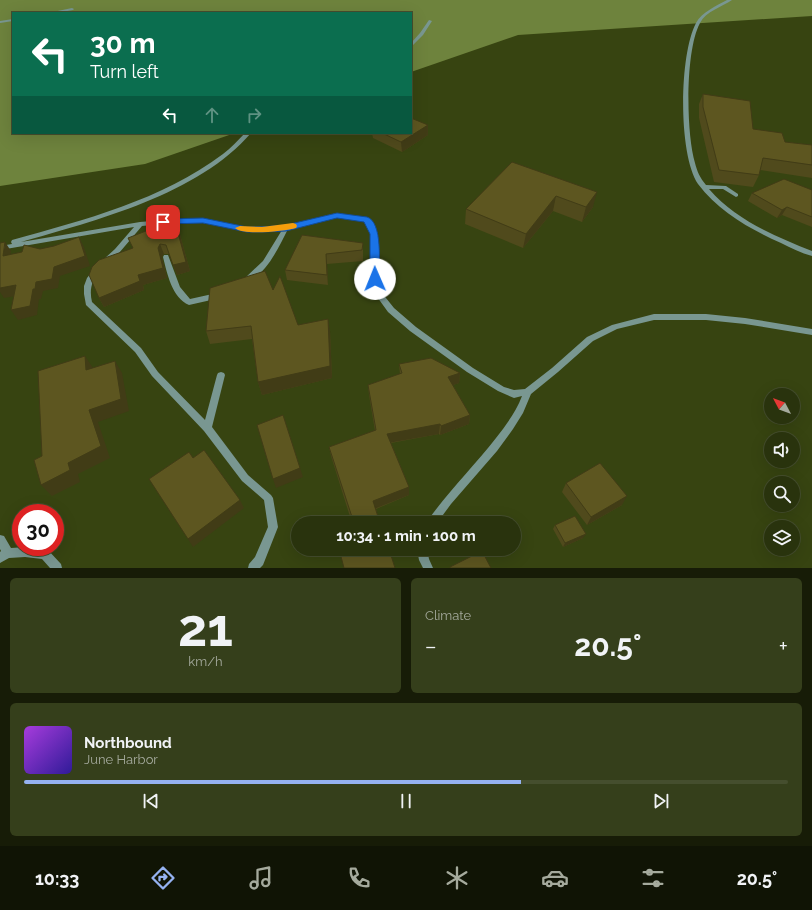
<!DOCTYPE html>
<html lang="en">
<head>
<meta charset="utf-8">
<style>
	body { margin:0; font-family:Raleway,sans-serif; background:#353f1b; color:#f1f3f6; height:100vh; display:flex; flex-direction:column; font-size:15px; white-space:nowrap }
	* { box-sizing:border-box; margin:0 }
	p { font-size:13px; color:#a5aa9d }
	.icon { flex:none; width:22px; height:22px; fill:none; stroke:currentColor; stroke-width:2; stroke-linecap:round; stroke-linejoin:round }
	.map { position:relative; height:568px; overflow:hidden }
	.details { display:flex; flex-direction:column; gap:10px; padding:10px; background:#171c07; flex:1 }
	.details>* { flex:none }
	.hud { position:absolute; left:12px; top:12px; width:400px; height:122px; border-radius:0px; box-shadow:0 4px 16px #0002,0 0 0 1px #454e2e; background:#0b6e4f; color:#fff; overflow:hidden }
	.needle { width:26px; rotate:311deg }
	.fabs { position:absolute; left:764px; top:388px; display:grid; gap:8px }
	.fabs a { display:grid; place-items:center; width:36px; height:36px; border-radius:50%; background:#29330d; box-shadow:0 4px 16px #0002,0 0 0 1px #454e2e; font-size:20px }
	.speed { position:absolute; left:12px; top:504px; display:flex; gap:8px; font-size:20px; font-weight:700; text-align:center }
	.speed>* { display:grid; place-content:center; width:52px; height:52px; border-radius:50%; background:#29330d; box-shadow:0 4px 16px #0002,0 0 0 1px #454e2e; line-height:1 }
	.speed .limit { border:6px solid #d22; background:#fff; color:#111 }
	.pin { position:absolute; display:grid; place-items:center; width:34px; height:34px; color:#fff; margin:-17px; border-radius:8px; box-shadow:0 2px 6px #0006 }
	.me { position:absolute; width:44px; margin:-22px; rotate:359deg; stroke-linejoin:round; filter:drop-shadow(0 0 3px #0008) }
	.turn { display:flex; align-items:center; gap:14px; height:84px; padding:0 12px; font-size:18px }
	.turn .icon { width:52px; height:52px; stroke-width:2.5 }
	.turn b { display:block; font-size:28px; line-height:34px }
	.lanes { display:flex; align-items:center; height:38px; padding:0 12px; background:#0003; justify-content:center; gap:20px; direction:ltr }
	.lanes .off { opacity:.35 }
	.big { font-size:30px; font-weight:700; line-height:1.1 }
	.details .card { flex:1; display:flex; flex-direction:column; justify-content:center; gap:6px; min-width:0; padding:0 14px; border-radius:6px; background:#353f1b }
	.details .dial { align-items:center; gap:0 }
	.dial b { font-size:52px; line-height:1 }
	.song { display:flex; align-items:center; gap:12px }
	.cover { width:48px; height:48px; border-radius:6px; background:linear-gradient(135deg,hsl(280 70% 55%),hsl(250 70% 35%)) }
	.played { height:4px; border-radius:2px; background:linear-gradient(90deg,#95b2f1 65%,#454e2e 65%) }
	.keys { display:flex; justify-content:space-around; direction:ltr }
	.heat { display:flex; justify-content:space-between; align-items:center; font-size:22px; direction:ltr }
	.details .tiles { flex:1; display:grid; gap:10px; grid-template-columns:1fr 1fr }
	.card:last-child { grid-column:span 2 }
	.trip { position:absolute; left:291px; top:516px; width:230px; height:40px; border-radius:20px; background:#29330d; box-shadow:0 4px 16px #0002,0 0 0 1px #454e2e; font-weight:700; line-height:40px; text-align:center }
	.tab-bar { display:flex; height:64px; justify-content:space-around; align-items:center; background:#101405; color:#a5aa9d }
	.tab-bar .icon { width:28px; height:28px }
	.tab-bar .current { color:#95b2f1 }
	.tab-bar b { font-size:18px; color:#f1f3f6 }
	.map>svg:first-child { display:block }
</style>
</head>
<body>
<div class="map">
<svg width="812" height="568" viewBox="0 0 812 568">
	<rect width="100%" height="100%" fill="#374411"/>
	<!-- forest -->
	<path fill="#6e833d" d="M 0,0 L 812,0 L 812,16 L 518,35 L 411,72 L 411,13 L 13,13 L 13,133 L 235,133 L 145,164 L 0,186 Z"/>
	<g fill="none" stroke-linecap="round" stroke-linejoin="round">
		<!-- minor -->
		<g fill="#799791" fill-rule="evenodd">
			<path d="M 727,0 L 732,0 C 722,7 706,11 700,23 C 685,51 686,133 695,163 C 697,171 700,178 706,185 L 726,186 L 738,194 L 738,196 L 736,197 L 723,189 L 709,189 C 736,220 774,236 812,251 L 812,256 C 801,253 791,248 781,243 C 750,229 719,212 698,184 C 678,154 679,55 696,23 C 702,12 716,6 727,0 Z"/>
			<path d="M 72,8 L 74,9 L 73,10 L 56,13 L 48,13 Z"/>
			<path d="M 13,19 L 13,21 L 0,23 L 0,21 Z"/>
			<path d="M 429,20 L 432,21 L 423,35 L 411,47 L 411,43 L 420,33 Z"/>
			<path d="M 245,133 L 251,133 C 199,194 95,221 21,242 L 140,222 L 175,219 L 203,219 L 247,227 L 286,226 L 337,213 L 369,218 L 378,234 L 378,279 L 382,293 L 394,308 L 416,327 L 473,368 L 504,387 L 514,390 L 525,389 L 552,368 L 587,337 L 612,325 L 654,314 L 706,314 L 745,318 L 812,329 L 812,335 L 745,324 L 706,320 L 654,320 L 617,329 L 593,341 L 558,372 L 531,394 L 523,413 L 513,429 L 497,451 L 451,504 L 437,523 L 426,523 L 428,520 C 449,491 474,466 496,438 C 506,425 516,412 522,396 L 514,398 L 498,391 L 467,372 L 410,331 L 388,312 L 375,294 L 372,279 L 372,234 L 365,221 L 337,217 L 288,229 C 279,247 266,275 247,282 L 245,282 L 244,280 L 245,278 L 263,261 L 282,230 L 247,231 L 203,223 L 175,223 L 142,226 L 119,253 L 108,263 L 106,263 L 103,261 L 104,259 L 115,249 L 134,227 L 0,250 L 0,246 L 12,244 L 11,242 L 12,240 C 84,220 162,200 223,154 C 231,148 238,140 245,133 Z"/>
			<path d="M 164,255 L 168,255 L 180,287 L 190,299 L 217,293 L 221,296 L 220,298 L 189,305 C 172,298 167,273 163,257 Z"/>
			<path d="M 94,269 L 98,269 L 99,271 C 92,281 89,289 92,302 L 141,348 L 158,372 L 205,420 L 217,375 L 218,373 L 221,372 L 224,373 L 225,375 L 212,427 L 248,475 L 271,495 L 273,498 L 278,527 L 263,565 L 260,568 L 248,568 L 249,564 L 255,557 L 268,527 L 264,500 L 242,481 L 204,431 L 152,376 L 135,352 L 86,305 L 84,294 L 84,286 L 87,278 Z"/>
			<path d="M 0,535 L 4,536 L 11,548 L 26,547 L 44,549 L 48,550 L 61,564 L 62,568 L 50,568 L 42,559 L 25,557 L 9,558 L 0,563 L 0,552 L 1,551 L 0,549 Z"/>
			<path d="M 417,549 L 427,549 L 429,559 L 433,568 L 423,568 L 419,560 Z"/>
		</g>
	</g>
	<!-- wall -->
	<g fill="#504a1c">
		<path d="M 703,94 L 753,129 L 785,142 L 812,145 L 812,178 L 760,170 L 759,175 L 753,187 L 714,182 L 699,118 L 699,104 Z"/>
		<path d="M 372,133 L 411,133 L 428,135 L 402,152 L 373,138 Z"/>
		<path d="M 512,162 L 593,207 L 582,222 L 553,211 L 523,248 L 465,224 L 466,209 Z"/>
		<path d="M 812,190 L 812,227 L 782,215 L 777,218 L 748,201 L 752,193 Z"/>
		<path d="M 179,231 L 190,271 L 177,275 L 169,254 L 164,254 L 162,257 L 167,278 L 143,285 L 144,290 L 104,307 L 99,298 L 132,248 Z"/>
		<path d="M 302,235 L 363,243 L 363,261 L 327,264 L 328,285 L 287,280 L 285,270 Z"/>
		<path d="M 273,290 L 298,325 L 330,331 L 332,378 L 262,395 L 258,382 L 252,339 L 210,344 L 206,331 Z"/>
		<path d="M 399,364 L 460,373 L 459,383 L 453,385 L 470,415 L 469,424 L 440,435 L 439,434 L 391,443 L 409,487 L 409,495 L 376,509 L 380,523 L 352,523 L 331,456 L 329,447 L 375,431 L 369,395 L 368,385 L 400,374 Z"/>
		<path d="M 566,483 L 622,505 L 587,525 L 562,492 Z"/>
		<path d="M 555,525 L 583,538 L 563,547 L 553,529 Z"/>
	</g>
	<!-- shaded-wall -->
	<g fill="#413c16">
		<path d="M 428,125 L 428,135 L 402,152 L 401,142 Z"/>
		<path d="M 597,192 L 593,207 L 582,222 L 586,207 Z"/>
		<path d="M 556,196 L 553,211 L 523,248 L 526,234 Z"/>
		<path d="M 787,207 L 782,215 L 777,218 L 782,210 Z"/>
		<path d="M 175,222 L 179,231 L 190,271 L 177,275 L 173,265 Z"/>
		<path d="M 79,237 L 84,247 L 90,266 L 60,276 L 58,288 L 43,291 L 41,299 L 39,299 L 37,315 L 18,320 L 11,310 L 33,289 L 36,282 L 54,267 Z"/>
		<path d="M 5,242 L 11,251 L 9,265 L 3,256 Z"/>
		<path d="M 160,244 L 164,254 L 162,257 L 167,278 L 143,285 L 144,290 L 104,307 L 99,298 L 138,275 Z"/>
		<path d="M 326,254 L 327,264 L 328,285 L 327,275 Z"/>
		<path d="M 16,285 L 22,295 L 4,298 L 0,292 L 0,288 Z"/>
		<path d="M 328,319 L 330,331 L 332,378 L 262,395 L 258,382 Z"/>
		<path d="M 85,356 L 93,368 L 86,370 Z"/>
		<path d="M 115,361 L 122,373 L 129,411 L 98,422 L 110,458 L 78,474 L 80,482 L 52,496 L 41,485 L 68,463 L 89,410 Z"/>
		<path d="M 460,373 L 459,383 L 448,387 L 448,377 Z"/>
		<path d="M 470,415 L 469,424 L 440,435 L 441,426 Z"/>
		<path d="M 440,424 L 439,434 L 388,443 L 387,434 Z"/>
		<path d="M 300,468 L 303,477 L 276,488 L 273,479 Z"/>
		<path d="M 409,487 L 409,495 L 374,509 L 373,501 Z"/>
		<path d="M 627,496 L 622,505 L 587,525 L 591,517 Z"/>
		<path d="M 240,500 L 244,508 L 193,547 L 188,539 Z"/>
		<path d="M 586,534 L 583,538 L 563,547 L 565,543 Z"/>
	</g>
	<!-- building -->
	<g fill="#5d5620" stroke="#413c16">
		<path d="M 703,94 L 750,101 L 753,129 L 782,133 L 785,142 L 812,145 L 812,165 L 763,158 L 759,175 L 719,170 L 703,107 Z"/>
		<path d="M 411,118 L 428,125 L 401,142 L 382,133 L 411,133 Z"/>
		<path d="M 512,162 L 597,192 L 586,207 L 556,196 L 526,234 L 466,209 Z"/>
		<path d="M 784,179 L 812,190 L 812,217 L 787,207 L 782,210 L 752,193 Z"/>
		<path d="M 175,222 L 186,262 L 173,265 L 166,245 L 160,244 L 158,248 L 163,268 L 138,275 L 140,281 L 99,298 L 89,275 L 92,267 L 99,260 L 133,248 L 128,238 L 151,229 L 151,228 Z"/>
		<path d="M 302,235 L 363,243 L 362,250 L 326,254 L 327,275 L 285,270 Z"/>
		<path d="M 79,237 L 85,256 L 54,267 L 52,279 L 36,282 L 35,289 L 33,289 L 30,306 L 11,310 L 16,285 L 0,288 L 0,243 L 5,242 L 3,256 L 22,252 L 24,245 L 40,249 L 54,246 Z"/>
		<path d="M 265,271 L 273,290 L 280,276 L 298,325 L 328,319 L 330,366 L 258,382 L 251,326 L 206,331 L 210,288 Z"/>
		<path d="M 85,356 L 86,370 L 115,361 L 121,399 L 89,410 L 101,446 L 68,463 L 70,470 L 41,485 L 34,460 L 42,456 L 38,371 Z"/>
		<path d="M 431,358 L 460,373 L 448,377 L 470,415 L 441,426 L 440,424 L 387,434 L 409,487 L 373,501 L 380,523 L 354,523 L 329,447 L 376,430 L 368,385 L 402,373 L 399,364 Z"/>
		<path d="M 283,415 L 300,468 L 273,479 L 257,425 Z"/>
		<path d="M 204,450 L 240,500 L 188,539 L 149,479 L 189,452 L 193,458 Z"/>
		<path d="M 600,463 L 627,496 L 591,517 L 566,483 Z"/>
		<path d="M 575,516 L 586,534 L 565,543 L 555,525 Z"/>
		<path d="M 339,549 L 389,549 L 395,568 L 344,568 Z"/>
		<path d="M 482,551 L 491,568 L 450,568 L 450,567 Z"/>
	</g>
	<!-- route -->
	<path fill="#1a73e8" stroke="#114b97" d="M 337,213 L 367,217 C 383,222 379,265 379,279 L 378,281 L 372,281 L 370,279 L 370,234 L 364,222 L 337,218 L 286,231 L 262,232 L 247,232 L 203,223 L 163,224 L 159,222 L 163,219 L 203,218 L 247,227 L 262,227 L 286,225 Z"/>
	<!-- slow -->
	<path fill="#f59e0b" d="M 293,223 L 296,224 L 297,226 L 296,228 C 285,231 243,236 235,228 L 240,226 L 262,227 Z"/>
</svg>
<div class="fabs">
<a><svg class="needle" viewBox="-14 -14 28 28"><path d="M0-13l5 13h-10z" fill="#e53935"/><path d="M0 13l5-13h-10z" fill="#a5aa9d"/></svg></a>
<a><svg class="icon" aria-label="sound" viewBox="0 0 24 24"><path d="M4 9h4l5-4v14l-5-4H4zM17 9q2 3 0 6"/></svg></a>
<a><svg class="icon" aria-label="search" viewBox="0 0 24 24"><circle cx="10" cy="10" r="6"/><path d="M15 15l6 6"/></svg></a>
<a><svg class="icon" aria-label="layers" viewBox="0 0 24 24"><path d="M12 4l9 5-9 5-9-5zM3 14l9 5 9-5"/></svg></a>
</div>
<div class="speed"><div class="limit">30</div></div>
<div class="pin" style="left:163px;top:222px;background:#d93025"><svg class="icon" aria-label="arrive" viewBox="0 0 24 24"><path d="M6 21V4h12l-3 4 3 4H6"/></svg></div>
<svg class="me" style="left:375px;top:279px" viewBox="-20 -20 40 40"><circle r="19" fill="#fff"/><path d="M0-13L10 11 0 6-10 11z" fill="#1a73e8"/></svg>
<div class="trip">10:34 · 1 min · 100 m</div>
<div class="hud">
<div class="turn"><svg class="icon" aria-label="left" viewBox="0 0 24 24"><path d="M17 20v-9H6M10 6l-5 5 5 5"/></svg><div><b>30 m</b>Turn left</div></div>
<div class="lanes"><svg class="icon" aria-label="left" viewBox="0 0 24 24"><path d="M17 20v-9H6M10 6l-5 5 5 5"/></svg><svg class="icon off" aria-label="ahead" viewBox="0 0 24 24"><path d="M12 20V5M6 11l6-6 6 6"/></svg><svg class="icon off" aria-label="right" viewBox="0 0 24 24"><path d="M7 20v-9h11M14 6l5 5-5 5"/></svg></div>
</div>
</div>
<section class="details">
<div class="tiles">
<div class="card dial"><b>21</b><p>km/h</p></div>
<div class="card"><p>Climate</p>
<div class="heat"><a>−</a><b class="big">20.5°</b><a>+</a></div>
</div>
<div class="card">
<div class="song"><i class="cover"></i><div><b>Northbound</b><p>June Harbor</p></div></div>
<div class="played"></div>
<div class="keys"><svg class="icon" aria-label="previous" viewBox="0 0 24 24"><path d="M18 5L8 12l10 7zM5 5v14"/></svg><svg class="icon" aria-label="pause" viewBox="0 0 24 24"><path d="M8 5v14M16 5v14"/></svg><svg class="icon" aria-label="next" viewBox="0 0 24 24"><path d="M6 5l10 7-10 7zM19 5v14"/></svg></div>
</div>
</div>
</section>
<nav class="tab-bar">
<b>10:33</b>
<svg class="icon current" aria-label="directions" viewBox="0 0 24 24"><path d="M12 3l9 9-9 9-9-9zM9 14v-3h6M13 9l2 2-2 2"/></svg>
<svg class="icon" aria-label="music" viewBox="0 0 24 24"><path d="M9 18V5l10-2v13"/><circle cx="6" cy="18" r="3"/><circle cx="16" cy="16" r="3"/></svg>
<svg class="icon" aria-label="phone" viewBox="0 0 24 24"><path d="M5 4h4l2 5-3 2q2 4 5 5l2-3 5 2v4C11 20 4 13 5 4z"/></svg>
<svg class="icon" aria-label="climate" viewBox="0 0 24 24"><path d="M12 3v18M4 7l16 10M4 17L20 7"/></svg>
<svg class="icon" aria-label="car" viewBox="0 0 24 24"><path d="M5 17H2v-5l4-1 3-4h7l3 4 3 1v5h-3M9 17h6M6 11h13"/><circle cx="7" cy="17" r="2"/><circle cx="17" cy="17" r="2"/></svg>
<svg class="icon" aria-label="filters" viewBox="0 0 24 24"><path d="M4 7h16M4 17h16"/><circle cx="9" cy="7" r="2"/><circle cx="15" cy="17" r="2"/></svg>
<b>20.5°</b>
</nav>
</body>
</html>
